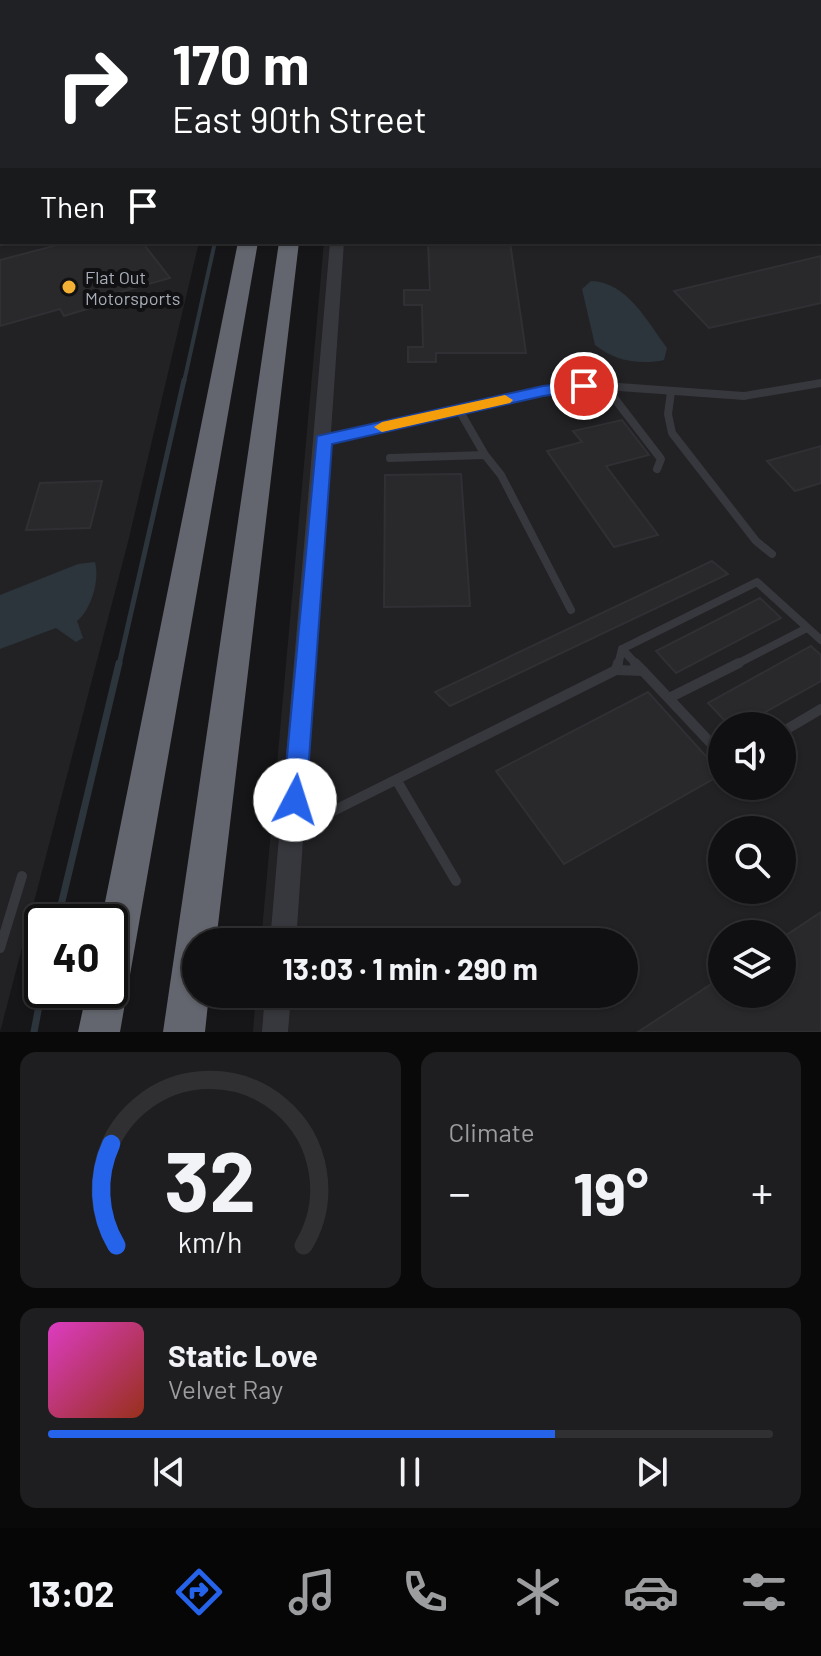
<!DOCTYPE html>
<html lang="en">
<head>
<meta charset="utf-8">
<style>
	body { margin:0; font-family:Barlow,sans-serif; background:#1e1e20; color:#f1f3f6; height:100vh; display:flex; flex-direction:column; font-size:30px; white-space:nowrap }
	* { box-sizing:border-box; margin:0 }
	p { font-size:26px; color:#9c9d9f }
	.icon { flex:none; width:44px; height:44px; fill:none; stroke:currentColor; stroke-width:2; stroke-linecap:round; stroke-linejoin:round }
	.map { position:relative; height:1032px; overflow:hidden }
	.drawer { display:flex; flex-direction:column; gap:20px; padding:20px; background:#09090a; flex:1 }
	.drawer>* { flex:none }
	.guide { position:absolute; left:0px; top:0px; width:822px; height:244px; box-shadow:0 2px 6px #0004,0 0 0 2px #303032; background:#202124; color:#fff; overflow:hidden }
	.buttons { position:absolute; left:708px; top:712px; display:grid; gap:16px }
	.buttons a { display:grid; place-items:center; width:88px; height:88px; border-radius:50%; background:#101012; box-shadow:0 2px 6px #0004,0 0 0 2px #303032; font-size:40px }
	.speed { position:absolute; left:24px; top:904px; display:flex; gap:16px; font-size:40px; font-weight:700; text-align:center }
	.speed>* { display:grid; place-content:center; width:104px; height:104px; border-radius:50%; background:#101012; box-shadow:0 2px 6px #0004,0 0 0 2px #303032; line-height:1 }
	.speed .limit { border:4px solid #111; border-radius:12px; background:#fff; color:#111 }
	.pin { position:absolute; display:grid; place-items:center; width:68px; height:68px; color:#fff; margin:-34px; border:4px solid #fff; border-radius:50%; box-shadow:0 2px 8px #0007 }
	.me { position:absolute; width:88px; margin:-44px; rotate:5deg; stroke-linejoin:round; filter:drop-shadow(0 0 6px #0008) }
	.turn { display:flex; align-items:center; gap:28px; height:168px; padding:0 40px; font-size:36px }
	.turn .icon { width:104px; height:104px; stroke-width:2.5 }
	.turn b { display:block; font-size:56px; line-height:68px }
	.then { display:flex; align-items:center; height:76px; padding:0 40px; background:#0003; gap:16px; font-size:30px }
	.big { font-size:60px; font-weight:700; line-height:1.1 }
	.drawer .widget { flex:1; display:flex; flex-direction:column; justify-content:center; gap:12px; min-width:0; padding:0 28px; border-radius:16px; background:#1e1e20 }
	.drawer .dial { align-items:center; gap:0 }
	.dial svg { height:208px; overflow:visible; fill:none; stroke:#303032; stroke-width:7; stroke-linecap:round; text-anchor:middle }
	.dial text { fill:#f1f3f6; stroke:none }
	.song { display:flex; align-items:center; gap:24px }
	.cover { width:96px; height:96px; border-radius:12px; background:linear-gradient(135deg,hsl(310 70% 55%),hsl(10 70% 35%)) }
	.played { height:8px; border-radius:4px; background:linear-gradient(90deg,#2563eb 70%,#303032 70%) }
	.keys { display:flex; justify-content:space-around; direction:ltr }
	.heat { display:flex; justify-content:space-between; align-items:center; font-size:44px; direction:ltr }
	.drawer .tiles { flex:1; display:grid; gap:20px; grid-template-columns:1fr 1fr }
	.widget:last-child { grid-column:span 2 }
	.trip { position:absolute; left:182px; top:928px; width:456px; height:80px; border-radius:40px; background:#101012; box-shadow:0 2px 6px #0004,0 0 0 2px #303032; font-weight:700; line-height:80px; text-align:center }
	.tab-bar { display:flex; height:128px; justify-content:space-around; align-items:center; background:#060607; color:#9c9d9f }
	.tab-bar .icon { width:56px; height:56px }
	.tab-bar .on { color:#2563eb }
	.tab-bar b { font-size:36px; color:#f1f3f6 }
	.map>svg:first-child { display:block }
</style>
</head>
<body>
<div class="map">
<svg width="821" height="1032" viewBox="0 0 821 1032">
	<rect width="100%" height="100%" fill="#161618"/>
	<!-- built -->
	<g fill="#222225" fill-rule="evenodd">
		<path d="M 346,0 L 821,0 L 821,1032 L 253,1032 L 256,994 L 624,994 L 624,942 L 261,942 L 324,242 L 820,242 L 820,2 ZM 722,726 L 782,726 L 782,786 L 722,786 ZM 722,830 L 782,830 L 782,890 L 722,890 ZM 722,934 L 782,934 L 782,994 L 722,994 Z"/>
		<path d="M 0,10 L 2,242 L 199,242 L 128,542 L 0,1032 Z"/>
	</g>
	<!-- water -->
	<g fill="#2c353c">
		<path d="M 591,281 C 627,282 647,321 667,348 L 664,360 C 640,365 614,361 595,345 L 582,289 Z"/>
		<path d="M 95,562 C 100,580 91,610 77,621 L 83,638 L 76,642 L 56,628 L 0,649 L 0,595 L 78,564 Z"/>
	</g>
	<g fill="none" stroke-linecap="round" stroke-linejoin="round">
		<!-- stream-far2 -->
		<path stroke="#2c353c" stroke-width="4" d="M 184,382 L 215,242"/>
		<!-- stream-far1 -->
		<path stroke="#2c353c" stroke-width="5" d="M 119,665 L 184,380"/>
		<!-- stream -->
		<g stroke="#2c353c" stroke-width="7">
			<path d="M 57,922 L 119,663"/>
			<path d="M 34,1032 L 42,990"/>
		</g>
	</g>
	<!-- building -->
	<g fill="#29292c" stroke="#303034" stroke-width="2">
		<path d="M 69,242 L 142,242 L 170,278 L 106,296 L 110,302 L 64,316 L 60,309 L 0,326 L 0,260 Z"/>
		<path d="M 428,242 L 510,242 L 526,353 L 436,353 L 436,362 L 408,362 L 408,347 L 423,347 L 422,305 L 404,305 L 404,290 L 430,290 Z"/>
		<path d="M 821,256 L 821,303 L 709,328 L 674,291 Z"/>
		<path d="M 622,420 L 649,455 L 606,466 L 658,535 L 614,547 L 547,451 L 582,442 L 573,431 Z"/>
		<path d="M 821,446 L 821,483 L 795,491 L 767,461 Z"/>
		<path d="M 461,474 L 470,606 L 384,607 L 385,475 Z"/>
		<path d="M 102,481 L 90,528 L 26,530 L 40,483 Z"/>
		<path d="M 712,561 L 728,574 L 450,706 L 435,692 Z"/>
		<path d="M 760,598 L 781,618 L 676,673 L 656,651 Z"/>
		<path d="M 811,646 L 821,655 L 821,681 L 740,726 L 730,726 L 708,703 Z"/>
		<path d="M 648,692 L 722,774 L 564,864 L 496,771 Z"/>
		<path d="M 821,912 L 821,1032 L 638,1032 L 722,977 L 722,994 L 782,994 L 782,938 Z"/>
	</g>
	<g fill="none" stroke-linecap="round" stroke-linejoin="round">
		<!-- service-far1 -->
		<g stroke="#37383d" stroke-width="8">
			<path d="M 605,386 L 661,459 L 657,469"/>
			<path d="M 671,392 L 668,414 L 672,433 L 756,541 L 772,554"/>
			<path d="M 485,455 L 501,475 L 571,610"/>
			<path d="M 390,458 L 485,455 L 459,410"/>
			<path d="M 622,649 L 757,582 L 821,640"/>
			<path d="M 618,665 L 622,649 L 637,665"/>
			<path d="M 735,665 L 807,628"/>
		</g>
		<!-- service -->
		<g stroke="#37383d" stroke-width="10">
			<path d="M 616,670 L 643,671 L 635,663"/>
			<path d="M 616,670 L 618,663"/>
			<path d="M 643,671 L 722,755"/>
			<path d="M 669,698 L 739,663"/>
			<path d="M 782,732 L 821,709"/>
			<path d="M 397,781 L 456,881"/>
			<path d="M 297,829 L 616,670"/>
			<path d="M 0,948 L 22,876"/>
		</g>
		<!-- minor -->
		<g fill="#37383d" fill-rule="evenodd">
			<path d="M 691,0 L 702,0 L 704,2 L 693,2 Z"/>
			<rect x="0" y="5" width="2" height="4"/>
			<rect x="820" y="152" width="1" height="7"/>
			<path d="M 821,379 L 821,387 L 744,400 L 605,390 L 564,392 L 323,445 L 316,440 L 323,435 L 564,384 L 605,382 L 744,392 Z"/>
		</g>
		<!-- tertiary -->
		<g fill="#37383d" fill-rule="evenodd">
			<path d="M 535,0 L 553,0 L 533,2 Z"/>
			<path d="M 330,242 L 344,242 L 296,942 L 270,942 Z"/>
			<path d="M 265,994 L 291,994 L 288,1032 L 262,1032 Z"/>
		</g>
		<!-- motorway -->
		<g fill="#63666e" fill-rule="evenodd">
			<rect x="273" y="0" width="14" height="2"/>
			<rect x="300" y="0" width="14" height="2"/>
			<path d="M 238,242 L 258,242 L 120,1032 L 78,1032 L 87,990 L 110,990 L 110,922 L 101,922 Z"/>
			<path d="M 279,242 L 299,242 L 216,942 L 196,942 L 196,994 L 209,994 L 205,1032 L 163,1032 Z"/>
		</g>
	</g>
	<!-- route -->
	<path fill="#2563eb" stroke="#184099" stroke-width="2" d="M 584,381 L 590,383 L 590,390 L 543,396 L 332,444 L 306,800 L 303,808 L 295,811 L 287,808 L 283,800 L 317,436 L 543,386 Z"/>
	<!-- slow -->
	<path fill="#f59e0b" d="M 505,395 L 513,400 L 510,403 L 382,432 L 374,427 L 382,422 Z"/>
	<!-- markers -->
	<circle fill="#f2b134" stroke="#111113" stroke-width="3" cx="69" cy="287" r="8"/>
	<g text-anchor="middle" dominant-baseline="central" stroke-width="8" stroke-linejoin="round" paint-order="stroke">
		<!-- far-poi labels -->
		<g font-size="18" fill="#a8adb8" stroke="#111113" text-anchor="start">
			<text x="85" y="277">Flat Out<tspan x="85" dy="21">Motorsports</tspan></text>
		</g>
	</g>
</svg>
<div class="buttons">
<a><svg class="icon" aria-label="sound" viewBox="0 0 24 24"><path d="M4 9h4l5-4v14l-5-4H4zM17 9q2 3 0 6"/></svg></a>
<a><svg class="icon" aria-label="search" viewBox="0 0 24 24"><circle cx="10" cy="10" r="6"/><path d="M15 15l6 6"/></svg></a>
<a><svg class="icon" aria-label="layers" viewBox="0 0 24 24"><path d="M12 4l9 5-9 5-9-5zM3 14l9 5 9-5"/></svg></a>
</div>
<div class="speed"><div class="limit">40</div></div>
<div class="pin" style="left:584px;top:386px;background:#d93025"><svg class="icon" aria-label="arrive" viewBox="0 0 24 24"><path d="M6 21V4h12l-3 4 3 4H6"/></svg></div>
<svg class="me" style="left:295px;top:800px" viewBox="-20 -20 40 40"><circle r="19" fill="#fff"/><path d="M0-13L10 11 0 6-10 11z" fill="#2563eb"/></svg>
<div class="trip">13:03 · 1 min · 290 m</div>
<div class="guide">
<div class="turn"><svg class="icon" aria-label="right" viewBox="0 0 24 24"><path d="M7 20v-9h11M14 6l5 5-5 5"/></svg><div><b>170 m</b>East 90th Street</div></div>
<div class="then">Then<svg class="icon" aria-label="arrive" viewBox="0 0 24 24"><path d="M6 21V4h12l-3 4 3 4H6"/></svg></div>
</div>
</div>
<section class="drawer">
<div class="tiles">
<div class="widget dial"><svg viewBox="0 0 100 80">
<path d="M14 69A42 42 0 1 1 86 69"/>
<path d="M14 69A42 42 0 0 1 12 30" stroke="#2563eb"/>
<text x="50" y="56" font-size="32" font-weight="700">32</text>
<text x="50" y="72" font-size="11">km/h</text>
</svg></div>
<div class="widget"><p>Climate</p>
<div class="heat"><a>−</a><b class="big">19°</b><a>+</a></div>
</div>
<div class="widget">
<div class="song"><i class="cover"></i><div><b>Static Love</b><p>Velvet Ray</p></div></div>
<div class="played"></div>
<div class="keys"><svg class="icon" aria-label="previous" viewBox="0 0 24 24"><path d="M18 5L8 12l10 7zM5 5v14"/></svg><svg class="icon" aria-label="pause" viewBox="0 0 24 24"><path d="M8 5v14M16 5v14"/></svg><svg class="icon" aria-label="next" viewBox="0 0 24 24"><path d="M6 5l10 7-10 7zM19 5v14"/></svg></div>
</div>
</div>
</section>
<nav class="tab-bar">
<b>13:02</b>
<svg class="icon on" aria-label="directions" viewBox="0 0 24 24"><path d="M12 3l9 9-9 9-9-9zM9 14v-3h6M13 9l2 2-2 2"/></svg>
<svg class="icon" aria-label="music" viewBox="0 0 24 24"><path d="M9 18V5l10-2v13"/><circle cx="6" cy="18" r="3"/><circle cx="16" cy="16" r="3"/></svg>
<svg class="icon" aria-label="phone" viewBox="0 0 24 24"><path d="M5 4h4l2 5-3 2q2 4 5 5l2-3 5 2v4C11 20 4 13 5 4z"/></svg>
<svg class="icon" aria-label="climate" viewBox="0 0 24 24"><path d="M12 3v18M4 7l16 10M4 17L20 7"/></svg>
<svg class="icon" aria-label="car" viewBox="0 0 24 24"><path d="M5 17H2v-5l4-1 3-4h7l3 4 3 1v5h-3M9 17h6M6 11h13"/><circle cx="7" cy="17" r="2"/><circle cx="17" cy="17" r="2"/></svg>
<svg class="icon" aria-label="filters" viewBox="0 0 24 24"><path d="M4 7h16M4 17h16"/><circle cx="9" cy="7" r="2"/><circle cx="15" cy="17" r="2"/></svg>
</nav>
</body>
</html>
